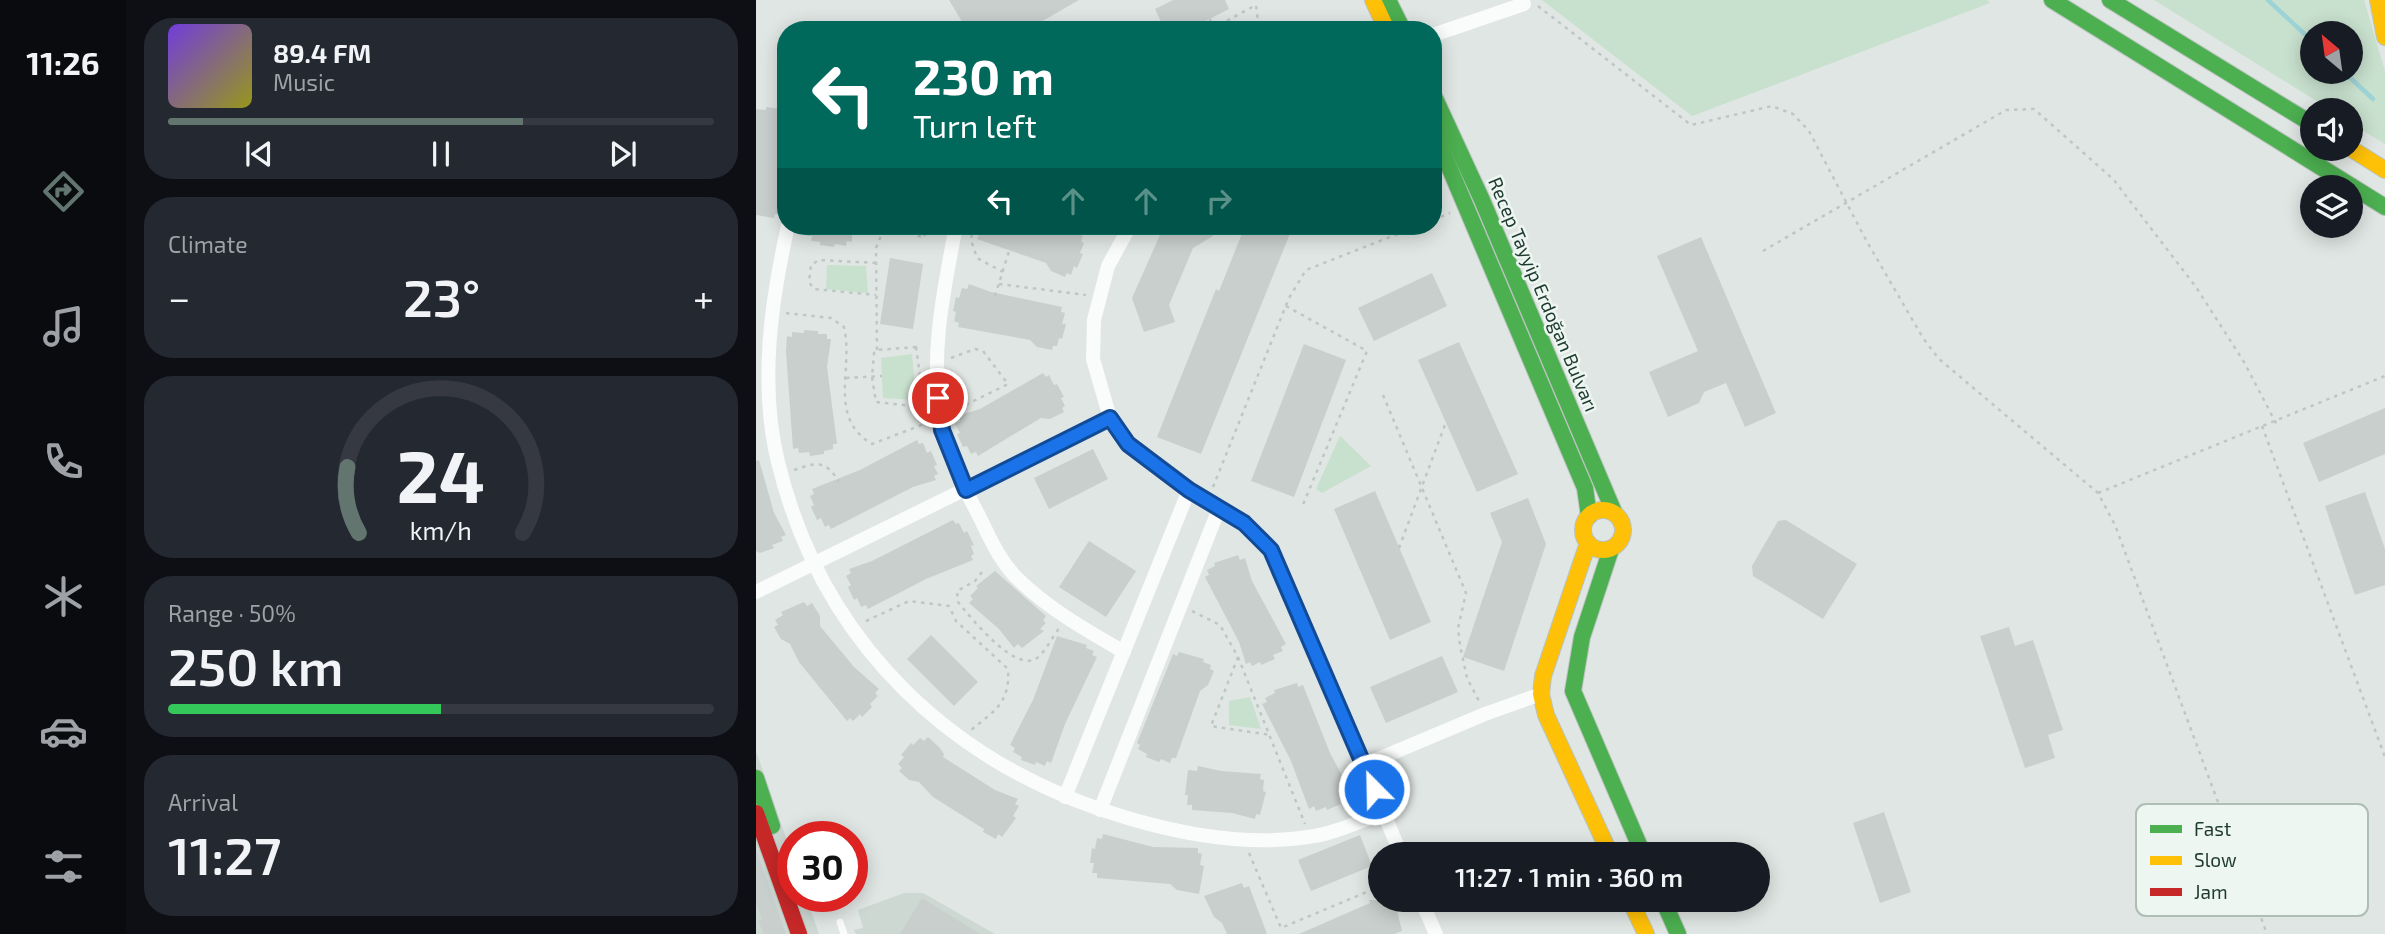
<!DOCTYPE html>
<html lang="en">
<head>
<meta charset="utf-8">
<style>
	body { margin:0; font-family:"Exo 2",sans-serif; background:#242831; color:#f1f3f6; height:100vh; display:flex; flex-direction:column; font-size:26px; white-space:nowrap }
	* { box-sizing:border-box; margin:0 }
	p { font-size:23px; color:#9ea1a6 }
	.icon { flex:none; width:38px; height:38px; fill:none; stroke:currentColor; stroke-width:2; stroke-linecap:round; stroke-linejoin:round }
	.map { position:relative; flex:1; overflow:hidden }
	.sheet { display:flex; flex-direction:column; gap:18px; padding:18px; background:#0d0f14; width:630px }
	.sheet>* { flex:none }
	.guide { position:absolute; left:21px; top:21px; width:665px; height:214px; border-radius:28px; box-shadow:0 4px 18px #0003; background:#00695c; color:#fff; overflow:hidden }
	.needle { width:46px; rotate:331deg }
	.tools { position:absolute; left:1544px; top:21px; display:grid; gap:14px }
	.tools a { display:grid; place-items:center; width:63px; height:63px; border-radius:50%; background:#171b24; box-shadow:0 4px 18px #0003; font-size:35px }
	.speed { position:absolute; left:21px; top:821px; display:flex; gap:14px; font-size:35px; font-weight:700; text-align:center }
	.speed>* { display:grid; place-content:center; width:91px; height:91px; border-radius:50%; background:#171b24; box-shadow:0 4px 18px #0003; line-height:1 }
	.speed .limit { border:10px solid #d22; background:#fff; color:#111 }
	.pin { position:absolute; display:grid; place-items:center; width:60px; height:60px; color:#fff; margin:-30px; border:4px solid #fff; border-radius:50%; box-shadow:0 2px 7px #0007 }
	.me { position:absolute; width:77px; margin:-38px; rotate:337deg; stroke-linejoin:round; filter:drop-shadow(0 0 5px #0008) }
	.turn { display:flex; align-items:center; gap:24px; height:147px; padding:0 21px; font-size:32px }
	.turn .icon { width:91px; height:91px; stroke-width:2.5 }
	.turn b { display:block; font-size:49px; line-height:60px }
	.lanes { display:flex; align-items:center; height:66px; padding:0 21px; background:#0003; justify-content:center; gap:35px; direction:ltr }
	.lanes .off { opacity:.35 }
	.big { font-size:52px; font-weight:600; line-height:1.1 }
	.sheet .tile { flex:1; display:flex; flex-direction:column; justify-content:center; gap:10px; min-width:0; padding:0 24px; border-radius:28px; background:#242831 }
	.sheet .dial { align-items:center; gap:0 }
	.dial svg { height:182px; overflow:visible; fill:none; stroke:#363941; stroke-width:7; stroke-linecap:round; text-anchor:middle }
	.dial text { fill:#f1f3f6; stroke:none }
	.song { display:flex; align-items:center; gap:21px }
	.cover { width:84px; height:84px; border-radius:10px; background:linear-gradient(135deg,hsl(260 70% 55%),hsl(60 70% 35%)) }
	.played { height:7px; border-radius:4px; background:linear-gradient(90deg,#62766f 65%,#363941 65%) }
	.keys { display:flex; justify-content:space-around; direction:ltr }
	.heat { display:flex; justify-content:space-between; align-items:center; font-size:38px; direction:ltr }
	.charge { height:10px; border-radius:5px; background:linear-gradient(90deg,#34c759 50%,#363941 0) }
	.trip { position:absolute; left:612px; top:842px; width:402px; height:70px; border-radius:35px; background:#171b24; box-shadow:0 4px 18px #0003; font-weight:600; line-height:70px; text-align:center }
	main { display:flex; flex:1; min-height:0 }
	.dock { display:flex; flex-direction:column; width:126px; justify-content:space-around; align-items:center; background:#090b0e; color:#9ea1a6 }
	.dock .icon { width:49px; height:49px }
	.dock .active { color:#62766f }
	.dock b { font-size:32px; color:#f1f3f6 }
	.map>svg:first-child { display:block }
</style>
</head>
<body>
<main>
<nav class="dock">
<b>11:26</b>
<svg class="icon active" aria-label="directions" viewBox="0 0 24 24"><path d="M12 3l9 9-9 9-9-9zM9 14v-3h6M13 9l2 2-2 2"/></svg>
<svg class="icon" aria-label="music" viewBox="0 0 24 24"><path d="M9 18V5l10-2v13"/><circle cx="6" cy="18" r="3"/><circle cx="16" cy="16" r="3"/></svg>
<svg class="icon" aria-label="phone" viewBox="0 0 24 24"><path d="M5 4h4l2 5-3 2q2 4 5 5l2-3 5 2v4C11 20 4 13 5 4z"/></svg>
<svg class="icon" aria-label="climate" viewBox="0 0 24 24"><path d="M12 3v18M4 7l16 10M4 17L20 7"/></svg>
<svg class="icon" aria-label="car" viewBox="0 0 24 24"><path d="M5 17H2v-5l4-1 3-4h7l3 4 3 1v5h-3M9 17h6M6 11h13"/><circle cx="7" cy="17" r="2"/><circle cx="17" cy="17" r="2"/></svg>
<svg class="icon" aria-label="filters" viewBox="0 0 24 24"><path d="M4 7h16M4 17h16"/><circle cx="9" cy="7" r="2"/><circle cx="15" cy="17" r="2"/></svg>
</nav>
<section class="sheet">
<div class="tile">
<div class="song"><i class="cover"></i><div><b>89.4 FM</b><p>Music</p></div></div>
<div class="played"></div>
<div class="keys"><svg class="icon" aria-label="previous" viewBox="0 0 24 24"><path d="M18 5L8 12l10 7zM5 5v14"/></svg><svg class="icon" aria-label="pause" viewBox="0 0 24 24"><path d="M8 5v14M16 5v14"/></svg><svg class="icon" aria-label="next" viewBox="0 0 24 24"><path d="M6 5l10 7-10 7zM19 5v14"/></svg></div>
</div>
<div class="tile"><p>Climate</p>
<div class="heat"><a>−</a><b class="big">23°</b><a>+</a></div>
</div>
<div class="tile dial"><svg viewBox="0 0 100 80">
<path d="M14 69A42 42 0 1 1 86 69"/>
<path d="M14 69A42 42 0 0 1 9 40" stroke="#62766f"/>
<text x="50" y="56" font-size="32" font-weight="700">24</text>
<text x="50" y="72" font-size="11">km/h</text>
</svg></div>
<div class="tile"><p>Range · 50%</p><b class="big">250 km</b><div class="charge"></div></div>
<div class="tile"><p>Arrival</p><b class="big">11:27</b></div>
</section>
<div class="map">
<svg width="1629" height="934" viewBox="0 0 1629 934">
	<rect width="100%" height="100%" fill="#e0e6e3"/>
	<!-- built -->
	<g fill="#cdd8d3">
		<path d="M 0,751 L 37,858 L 37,896 L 50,896 L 63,934 L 0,934 Z"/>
		<path d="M 148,893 L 167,893 L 239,934 L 100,934 L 98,930 L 107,928 L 102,910 Z"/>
	</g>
	<!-- green -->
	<g fill="#c8e0ce" fill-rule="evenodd">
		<path d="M 786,0 L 1231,0 L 1234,3 L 936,116 Z"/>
		<path d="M 1398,0 L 1608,0 L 1629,71 L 1629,144 L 1594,123 L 1594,110 L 1575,110 ZM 1556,33 L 1594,33 L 1594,72 L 1556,72 Z"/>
		<path d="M 71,265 L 110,266 L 112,293 L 70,289 Z"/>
		<path d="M 156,354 L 160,400 L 127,398 L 125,358 Z"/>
		<path d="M 584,436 L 615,466 L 566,493 L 560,489 Z"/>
		<path d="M 494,697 L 505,729 L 473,725 L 473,701 Z"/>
	</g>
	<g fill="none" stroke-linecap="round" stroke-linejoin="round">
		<!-- stream -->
		<g stroke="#9ed3d6" stroke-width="4.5">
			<path d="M 1512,0 L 1556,41"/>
			<path d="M 1588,72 L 1617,99"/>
		</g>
	</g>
	<!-- building -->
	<g fill="#c9cfcc">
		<path d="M 193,0 L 323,0 L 271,30 L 220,30 L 208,25 Z"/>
		<path d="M 417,0 L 469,0 L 473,9 L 432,30 L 409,30 L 399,9 Z"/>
		<path d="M 10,107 L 25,109 L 24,112 L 30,113 L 26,201 L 24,215 L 19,214 L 18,218 L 0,215 L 0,109 L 10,110 Z"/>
		<path d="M 53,226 L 96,226 L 96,242 L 91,241 L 90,246 L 79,244 L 78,247 L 64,245 L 64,242 L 55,241 L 56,236 L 51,236 Z"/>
		<path d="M 209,226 L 289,226 L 302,231 L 313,231 L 327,236 L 325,241 L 328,243 L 324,253 L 327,254 L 321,268 L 318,266 L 315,275 L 311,273 L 309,277 L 295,271 L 290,263 L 221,239 L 223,235 L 209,230 Z"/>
		<path d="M 408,226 L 452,226 L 457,236 L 437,248 L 413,305 L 419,322 L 388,332 L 376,298 Z"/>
		<path d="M 489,226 L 537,226 L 445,454 L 401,437 L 460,289 L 463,291 Z"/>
		<path d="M 945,237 L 1020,413 L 989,427 L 970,383 L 948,392 L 943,403 L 912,417 L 893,372 L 942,351 L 901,256 Z"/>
		<path d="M 134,258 L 167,264 L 157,329 L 124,324 Z"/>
		<path d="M 676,273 L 691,306 L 618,341 L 602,308 Z"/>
		<path d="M 213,284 L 235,292 L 306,307 L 305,312 L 309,313 L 306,324 L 310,324 L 306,339 L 303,338 L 301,346 L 297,346 L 296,350 L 281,347 L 274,340 L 202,327 L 203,323 L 198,321 L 200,312 L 197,311 L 200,297 L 203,298 L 206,288 L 211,289 Z"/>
		<path d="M 48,330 L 62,331 L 62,334 L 71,334 L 71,339 L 75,339 L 71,367 L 81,444 L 77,444 L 77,449 L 68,451 L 68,454 L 54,456 L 53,452 L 43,453 L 42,448 L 37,449 L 30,351 L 31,336 L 36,337 L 36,332 L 48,333 Z"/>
		<path d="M 703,342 L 762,474 L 721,492 L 662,360 Z"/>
		<path d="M 548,344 L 590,360 L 538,497 L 495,481 Z"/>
		<path d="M 287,373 L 290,377 L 293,375 L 298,385 L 301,384 L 308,397 L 305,398 L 309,406 L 306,408 L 308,412 L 294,419 L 285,418 L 222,456 L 220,452 L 215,454 L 211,446 L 207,447 L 201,434 L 204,433 L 199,424 L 204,421 L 201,416 L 224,409 Z"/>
		<path d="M 1629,408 L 1629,454 L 1563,482 L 1547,443 Z"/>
		<path d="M 161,440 L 163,444 L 167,443 L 171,453 L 175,451 L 181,465 L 178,466 L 182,474 L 178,476 L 180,480 L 157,487 L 75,529 L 73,525 L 69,527 L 65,518 L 61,520 L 55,507 L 58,505 L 54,496 L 58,494 L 56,489 L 104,470 Z"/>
		<path d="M 337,449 L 352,479 L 293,509 L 278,478 Z"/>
		<path d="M 3,460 L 18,513 L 30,535 L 25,537 L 27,541 L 16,545 L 18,548 L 4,553 L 0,551 L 0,461 Z"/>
		<path d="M 619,491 L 675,622 L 634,640 L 578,509 Z"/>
		<path d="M 1609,492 L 1629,549 L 1629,585 L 1599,595 L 1569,506 Z"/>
		<path d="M 772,498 L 790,544 L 748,671 L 707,657 L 746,542 L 734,513 Z"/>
		<path d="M 197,520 L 200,524 L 203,523 L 208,533 L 211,531 L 218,545 L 215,546 L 218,554 L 215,556 L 217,560 L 170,579 L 112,609 L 110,605 L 105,607 L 101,598 L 98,600 L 92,587 L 95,585 L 90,576 L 95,573 L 93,569 L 116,561 Z"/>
		<path d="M 1030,520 L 1101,564 L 1067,619 L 997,576 L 996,566 L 1022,521 Z"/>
		<path d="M 333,541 L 380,571 L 350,617 L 303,587 Z"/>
		<path d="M 482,555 L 484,560 L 489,558 L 496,581 L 530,644 L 525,647 L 527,651 L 517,655 L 519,659 L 505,665 L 504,662 L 496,666 L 494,662 L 490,664 L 483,642 L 449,577 L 453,575 L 451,570 L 459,566 L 458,563 Z"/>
		<path d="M 239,571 L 290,616 L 287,620 L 290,623 L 284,629 L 288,631 L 266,648 L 262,644 L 258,648 L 243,629 L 213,603 L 217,599 L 214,596 L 222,588 L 220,586 Z"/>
		<path d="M 48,602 L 51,606 L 56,603 L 64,616 L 64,626 L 98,667 L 123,689 L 119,693 L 122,696 L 114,704 L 116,707 L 106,717 L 104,714 L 97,721 L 94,718 L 91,721 L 43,662 L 34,644 L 25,639 L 18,627 L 22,625 L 19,620 L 27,615 L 25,612 Z"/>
		<path d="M 1253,627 L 1259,646 L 1277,640 L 1307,730 L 1292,735 L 1299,758 L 1269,768 L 1224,636 Z"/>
		<path d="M 175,635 L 222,682 L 198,706 L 151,659 Z"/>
		<path d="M 301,636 L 331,645 L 330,648 L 338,651 L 336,655 L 341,657 L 309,724 L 295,763 L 291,761 L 289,766 L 280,762 L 279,765 L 265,760 L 266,757 L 257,752 L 259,748 L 254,745 L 277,700 Z"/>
		<path d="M 423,652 L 448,659 L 447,662 L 455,665 L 454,669 L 458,671 L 452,685 L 444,691 L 420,758 L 416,758 L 414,763 L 405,759 L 403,762 L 390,757 L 391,754 L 382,749 L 384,745 L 381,743 L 417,654 L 421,656 Z"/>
		<path d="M 686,656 L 702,692 L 630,723 L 614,687 Z"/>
		<path d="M 541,683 L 542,687 L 547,685 L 574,753 L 594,790 L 590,792 L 592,797 L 583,801 L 585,804 L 571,810 L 570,807 L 560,811 L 558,806 L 553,809 L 535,761 L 506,704 L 511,702 L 509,698 L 519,693 L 518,690 Z"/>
		<path d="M 172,737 L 183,747 L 188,754 L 187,757 L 239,790 L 262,799 L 259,804 L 263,806 L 257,816 L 260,818 L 246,837 L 242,834 L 240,839 L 227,832 L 228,829 L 177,797 L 163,782 L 153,780 L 143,771 L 146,768 L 142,764 L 148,757 L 145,755 L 155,743 L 157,745 L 164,738 L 168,741 Z"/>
		<path d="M 442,766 L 465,771 L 505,774 L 504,779 L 508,780 L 507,791 L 510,792 L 504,815 L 500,814 L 499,819 L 476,813 L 436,810 L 436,805 L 431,805 L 432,795 L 429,795 L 432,770 L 441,771 Z"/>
		<path d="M 1128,812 L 1155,892 L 1124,903 L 1097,823 Z"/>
		<path d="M 347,834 L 397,847 L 442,848 L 442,853 L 446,854 L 444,865 L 448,866 L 443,894 L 421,890 L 414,884 L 341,878 L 341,873 L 336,873 L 338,863 L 334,863 L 336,848 L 339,849 L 341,838 L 346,839 Z"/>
		<path d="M 604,835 L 616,866 L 555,891 L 542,860 Z"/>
		<path d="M 0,850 L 30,934 L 8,934 L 2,920 L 6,919 L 0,903 Z"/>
		<path d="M 486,883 L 488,888 L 493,886 L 511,934 L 471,934 L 466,923 L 458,917 L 448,896 Z"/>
		<path d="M 166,898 L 224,934 L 144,934 Z"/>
		<path d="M 613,900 L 633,900 L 637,909 L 640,907 L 646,931 L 638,934 L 543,934 L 614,903 Z"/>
	</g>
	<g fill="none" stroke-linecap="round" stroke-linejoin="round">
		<!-- fast casing -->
		<g stroke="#b9c3be" stroke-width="18">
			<g id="fast">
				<path d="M 632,0 L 647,30"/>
				<path d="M 1296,0 L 1629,207"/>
				<path d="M 1354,0 L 1556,124"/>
				<path d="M 677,94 L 726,200 L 858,512"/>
				<path d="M 677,129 L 829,488 L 833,516"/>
				<path d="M 855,549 L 826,637 L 817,691 L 887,854"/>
				<path d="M 0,778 L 16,826"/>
				<path d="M 907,900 L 922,934"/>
			</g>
		</g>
		<!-- slow casing -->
		<g stroke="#b9c3be" stroke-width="18">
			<g id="slow">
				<path d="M 617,0 L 631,30"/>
				<path d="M 1622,0 L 1629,37"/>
				<path d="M 1594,148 L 1629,170"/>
				<circle cx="847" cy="530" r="20"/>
				<path d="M 832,543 L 787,676 L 785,694 L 790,715 L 854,854"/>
				<path d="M 874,900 L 890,934"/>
			</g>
		</g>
		<!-- jam casing -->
		<g stroke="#b9c3be" stroke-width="18">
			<path id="jam" d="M 0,813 L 43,934"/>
		</g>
		<!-- path -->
		<g stroke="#bfc7c5" stroke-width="2.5" stroke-dasharray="3.5 5" stroke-linecap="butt">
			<path d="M 782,6 L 935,125 L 1016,106 L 1037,114 L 1053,131 L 1110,240 L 1167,338 L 1183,359 L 1342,493 L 1359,525 L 1511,934"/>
			<path d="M 454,19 L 456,29"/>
			<path d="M 456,29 L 500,5 L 503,30"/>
			<path d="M 677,220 L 694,213"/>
			<path d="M 138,226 L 168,238 L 170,226"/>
			<path d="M 217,226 L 215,240 L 221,258 L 247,272"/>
			<path d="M 1007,251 L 1250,110 L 1278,109 L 1357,179 L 1440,287 L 1488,362 L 1522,427"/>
			<path d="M 120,263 L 63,260 L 55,265 L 53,282 L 58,289 L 120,295"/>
			<path d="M 243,284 L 330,295"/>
			<path d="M 239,296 L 254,248"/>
			<path d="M 530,306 L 611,351 L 546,507"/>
			<path d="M 30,313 L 75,318 L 88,327 C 98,370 71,417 116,444 L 171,423"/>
			<path d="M 160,347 L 167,397 L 165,407 L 120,402 L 116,377 L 118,353 L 121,350 Z"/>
			<path d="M 121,350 L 120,248 L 129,226"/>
			<path d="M 195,358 L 219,349 L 227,351 L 252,384 L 197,411"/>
			<path d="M 90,378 L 126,376"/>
			<path d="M 627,395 L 710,593 L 702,628 L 704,645 L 711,678 L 724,703"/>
			<path d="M 1506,426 L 1629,757"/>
			<path d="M 38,470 C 61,462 70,460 83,482"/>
			<path d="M 457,487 L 533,298 L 550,270 L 662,226"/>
			<path d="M 1342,493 L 1629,376"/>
			<path d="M 643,548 L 690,422"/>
			<path d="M 226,572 L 219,581 L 201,591 L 202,602 C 215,618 260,674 281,658 C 290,651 297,636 304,627"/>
			<path d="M 436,611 L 464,625 L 482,657 L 549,824"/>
			<path d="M 110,621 L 153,601 L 193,606 L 200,621 L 252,669 C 254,702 240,710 215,730"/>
			<path d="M 482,657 L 455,726 L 514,735"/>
			<path d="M 493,853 L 525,928 L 625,886"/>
		</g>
		<!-- lane -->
		<path stroke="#fafbfb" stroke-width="7" d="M 84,922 L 88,934"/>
		<!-- street -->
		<g stroke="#fafbfb" stroke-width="14">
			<path d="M 677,35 L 768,4"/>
			<path d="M 32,226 C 15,301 3,385 22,462 C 66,644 197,768 375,819 C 430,835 495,846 552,837 C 578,834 604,821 628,813"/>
			<path d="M 200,226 C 187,293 173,359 186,427 C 192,457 209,489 223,516 C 234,538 244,562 262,579 C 294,610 330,630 368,652"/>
			<path d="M 374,226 L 352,266 L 338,320 L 337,359 L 354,418 L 372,444 L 433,490 L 488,523 L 515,550 L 645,854"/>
			<path d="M 0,592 L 354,418"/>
			<path d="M 608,765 L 729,714 L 785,694"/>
			<path d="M 309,797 L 433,490"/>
			<path d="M 344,810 L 464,506"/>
			<path d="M 665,900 L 680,934"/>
		</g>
		<!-- fast -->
		<use href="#fast" stroke="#4caf50" stroke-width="16"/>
		<!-- slow -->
		<use href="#slow" stroke="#ffc107" stroke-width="16"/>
		<!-- jam -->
		<use href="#jam" stroke="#c62828" stroke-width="16"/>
	</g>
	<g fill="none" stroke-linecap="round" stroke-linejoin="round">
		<!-- route casing -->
		<g stroke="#114b97" stroke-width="18">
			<path id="route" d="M 182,398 L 186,430 L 210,490 L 354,418 L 372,444 L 433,490 L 488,523 L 515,550 L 618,789"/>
		</g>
		<!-- route -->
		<use href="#route" stroke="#1a73e8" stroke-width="12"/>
	</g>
	<g text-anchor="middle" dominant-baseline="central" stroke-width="5" stroke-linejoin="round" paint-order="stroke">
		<!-- street labels -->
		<g font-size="19" fill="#1e3930" stroke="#edf6f1">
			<text transform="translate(788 294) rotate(67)">Recep Tayyip Erdoğan Bulvarı</text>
		</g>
	</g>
	<!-- legend -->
	<rect x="1380" y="804" width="232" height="112" rx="10" fill="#edf6f1" stroke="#afbdb7" stroke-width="2"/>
	<rect x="1394" y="825" width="32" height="8" fill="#4caf50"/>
	<rect x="1394" y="856" width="32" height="9" fill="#ffc107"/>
	<rect x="1394" y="888" width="32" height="8" fill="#c62828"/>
	<g font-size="19" fill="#1e3930">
		<text x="1438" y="836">Fast</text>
		<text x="1438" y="867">Slow</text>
		<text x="1438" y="899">Jam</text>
	</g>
</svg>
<div class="tools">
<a><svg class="needle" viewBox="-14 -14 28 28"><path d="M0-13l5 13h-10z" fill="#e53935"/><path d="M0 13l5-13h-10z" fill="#9ea1a6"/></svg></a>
<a><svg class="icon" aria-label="sound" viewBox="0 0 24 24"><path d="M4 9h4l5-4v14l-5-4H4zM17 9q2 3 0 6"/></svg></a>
<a><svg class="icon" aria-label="layers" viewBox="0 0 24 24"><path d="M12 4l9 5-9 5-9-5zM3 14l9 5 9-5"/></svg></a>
</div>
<div class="speed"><div class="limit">30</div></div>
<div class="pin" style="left:182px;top:398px;background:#d93025"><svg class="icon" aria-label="arrive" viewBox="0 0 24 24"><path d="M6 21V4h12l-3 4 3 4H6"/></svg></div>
<svg class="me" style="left:618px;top:789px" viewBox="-20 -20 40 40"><circle r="17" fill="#1a73e8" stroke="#fff" stroke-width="3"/><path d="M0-11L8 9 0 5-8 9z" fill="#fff"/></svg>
<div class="trip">11:27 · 1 min · 360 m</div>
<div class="guide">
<div class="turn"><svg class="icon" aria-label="left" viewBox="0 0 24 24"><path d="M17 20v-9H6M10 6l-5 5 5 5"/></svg><div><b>230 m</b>Turn left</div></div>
<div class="lanes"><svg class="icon" aria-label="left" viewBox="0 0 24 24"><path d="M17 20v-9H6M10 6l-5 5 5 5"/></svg><svg class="icon off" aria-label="ahead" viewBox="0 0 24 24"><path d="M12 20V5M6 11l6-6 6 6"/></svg><svg class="icon off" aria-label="ahead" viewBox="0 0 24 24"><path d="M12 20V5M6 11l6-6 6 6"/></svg><svg class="icon off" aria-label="right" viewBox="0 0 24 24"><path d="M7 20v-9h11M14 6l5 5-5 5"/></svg></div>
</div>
</div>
</main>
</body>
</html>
